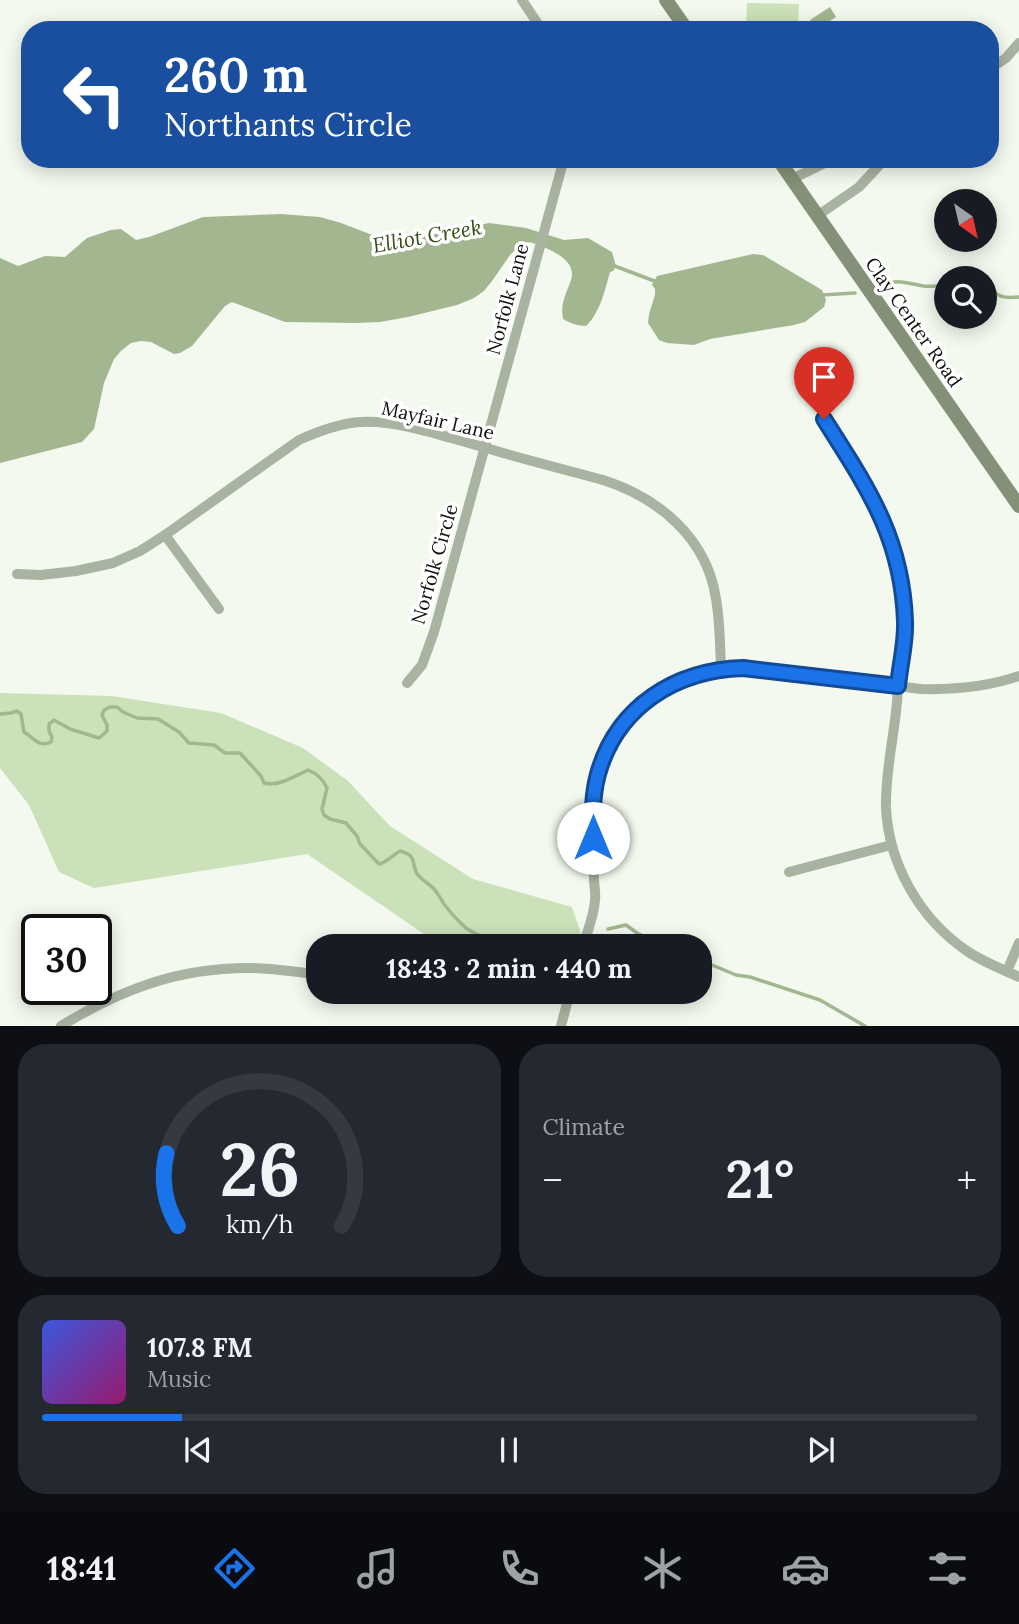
<!DOCTYPE html>
<html lang="en">
<head>
<meta charset="utf-8">
<style>
	body { margin:0; font-family:Lora,serif; background:#242831; color:#f1f3f6; height:100vh; display:flex; flex-direction:column; font-size:26px; white-space:nowrap }
	* { box-sizing:border-box; margin:0 }
	p { font-size:23px; color:#9ea1a6 }
	.icon { flex:none; width:38px; height:38px; fill:none; stroke:currentColor; stroke-width:2; stroke-linecap:round; stroke-linejoin:round }
	.map { position:relative; height:1026px; overflow:hidden }
	.side { display:flex; flex-direction:column; gap:18px; padding:18px; background:#0d0f14; flex:1 }
	.side>* { flex:none }
	.banner { position:absolute; left:21px; top:21px; width:978px; height:147px; border-radius:28px; box-shadow:0 4px 18px #0003; background:#1a4fa0; color:#fff; overflow:hidden }
	.needle { width:46px; rotate:146deg }
	.controls { position:absolute; left:934px; top:189px; display:grid; gap:14px }
	.controls a { display:grid; place-items:center; width:63px; height:63px; border-radius:50%; background:#171b24; box-shadow:0 4px 18px #0003; font-size:35px }
	.speed { position:absolute; left:21px; top:914px; display:flex; gap:14px; font-size:35px; font-weight:700; text-align:center }
	.speed>* { display:grid; place-content:center; width:91px; height:91px; border-radius:50%; background:#171b24; box-shadow:0 4px 18px #0003; line-height:1 }
	.speed .limit { border:4px solid #111; border-radius:10px; background:#fff; color:#111 }
	.pin { position:absolute; display:grid; place-items:center; width:60px; height:60px; color:#fff; margin:-72px -30px; border-radius:50% 50% 50% 0; rotate:-45deg; box-shadow:0 0 7px #0007 }
	.pin .icon { rotate:45deg }
	.me { position:absolute; width:77px; margin:-38px; rotate:0deg; stroke-linejoin:round; filter:drop-shadow(0 0 5px #0008) }
	.turn { display:flex; align-items:center; gap:24px; height:147px; padding:0 28px; font-size:32px }
	.turn .icon { width:91px; height:91px; stroke-width:2.5 }
	.turn b { display:block; font-size:49px; line-height:60px }
	.big { font-size:52px; font-weight:700; line-height:1.1 }
	.side .tile { flex:1; display:flex; flex-direction:column; justify-content:center; gap:10px; min-width:0; padding:0 24px; border-radius:28px; background:#242831 }
	.side .dial { align-items:center; gap:0 }
	.dial svg { height:182px; overflow:visible; fill:none; stroke:#363941; stroke-width:7; stroke-linecap:round; text-anchor:middle }
	.dial text { fill:#f1f3f6; stroke:none }
	.song { display:flex; align-items:center; gap:21px }
	.cover { width:84px; height:84px; border-radius:10px; background:linear-gradient(135deg,hsl(230 70% 55%),hsl(320 70% 35%)) }
	.played { height:7px; border-radius:4px; background:linear-gradient(90deg,#1a73e8 15%,#363941 15%) }
	.keys { display:flex; justify-content:space-around; direction:ltr }
	.heat { display:flex; justify-content:space-between; align-items:center; font-size:38px; direction:ltr }
	.side .tiles { flex:1; display:grid; gap:18px; grid-template-columns:1fr 1fr }
	.tile:last-child { grid-column:span 2 }
	.trip { position:absolute; left:306px; top:934px; width:406px; height:70px; border-radius:28px; background:#171b24; box-shadow:0 4px 18px #0003; font-weight:700; line-height:70px; text-align:center }
	.tab-bar { display:flex; height:112px; justify-content:space-around; align-items:center; background:#090b0e; color:#9ea1a6 }
	.tab-bar .icon { width:49px; height:49px }
	.tab-bar .active { color:#1a73e8 }
	.tab-bar b { font-size:32px; color:#f1f3f6 }
	.map>svg:first-child { display:block }
</style>
</head>
<body>
<div class="map">
<svg width="1019" height="1026" viewBox="0 0 1019 1026">
	<rect width="100%" height="100%" fill="#f3f9ee"/>
	<!-- green -->
	<g fill="#cbe1b9">
		<path d="M 747,3 L 799,4 L 798,30 L 746,30 Z"/>
		<path d="M 0,693 L 112,696 L 221,713 L 303,748 L 348,781 L 390,826 L 473,879 L 572,907 L 581,934 L 577,947 L 443,947 L 307,854 L 94,888 L 59,872 L 29,805 L 0,768 Z"/>
	</g>
	<!-- water -->
	<g fill="#a2b790">
		<path d="M 830,7 L 836,17 L 816,30 L 810,20 Z"/>
		<path d="M 281,214 L 320,217 L 341,223 L 375,236 L 439,234 L 489,223 L 526,228 L 564,240 L 588,238 L 612,252 L 616,266 L 613,271 L 610,272 C 605,290 600,313 586,326 C 577,326 570,323 563,319 C 560,304 566,294 571,280 C 578,258 546,248 530,242 L 516,249 L 510,255 L 492,281 L 484,291 L 474,298 L 457,305 L 408,317 L 380,322 L 356,323 L 285,322 L 232,302 L 225,306 L 192,346 L 180,353 L 174,354 L 151,342 L 141,341 L 131,343 L 121,351 L 114,359 L 104,383 L 94,429 L 82,442 L 0,463 L 0,258 L 18,266 L 45,256 L 65,257 L 87,238 L 111,230 L 121,229 L 136,240 L 149,237 L 203,217 Z"/>
		<path d="M 753,254 L 763,255 L 822,290 L 826,300 L 824,307 L 805,322 L 794,325 L 710,339 L 694,345 L 667,343 L 659,340 L 648,323 L 649,314 L 655,295 L 655,289 L 652,285 L 657,276 Z"/>
	</g>
	<g fill="none" stroke-linecap="round" stroke-linejoin="round">
		<!-- stream -->
		<g stroke="#a2b790" stroke-width="3.5">
			<path d="M 612,265 L 657,282"/>
			<path d="M 969,278 L 977,278"/>
			<path d="M 985,284 C 998,296 1001,299 1019,297"/>
			<path d="M 881,286 C 896,278 907,283 923,286 C 930,287 939,286 947,285"/>
			<path d="M 822,295 L 855,293"/>
			<path d="M 0,714 L 11,713 L 17,711 L 21,714 L 24,732 C 34,738 39,748 51,742 L 52,737 L 49,731 L 49,724 L 54,720 L 70,729 L 99,738 L 107,731 L 107,725 L 102,715 L 104,710 L 110,707 L 117,707 L 123,712 L 137,718 L 158,719 L 179,732 L 189,743 L 214,745 L 225,753 L 240,753 L 261,776 L 264,783 C 278,787 295,776 308,770 C 318,774 323,779 327,788 L 322,809 L 324,815 L 330,819 L 346,823 L 357,836 L 360,844 L 379,864 C 386,863 393,855 400,851 C 419,856 410,864 418,875 C 423,881 430,884 435,890 C 438,894 441,899 444,904 C 450,912 458,921 466,928 C 475,935 488,936 492,947"/>
			<path d="M 608,929 L 626,925 L 637,933 L 666,947"/>
			<path d="M 700,960 L 736,975 L 750,977 L 820,1000 L 865,1026"/>
		</g>
		<!-- street -->
		<g stroke="#a9b3a1" stroke-width="10">
			<path d="M 522,0 L 542,30"/>
			<path d="M 990,69 L 1006,58 L 1019,43"/>
			<path d="M 792,179 L 833,159"/>
			<path d="M 817,216 L 859,187 L 885,159"/>
			<path d="M 824,419 C 859,475 897,529 903,597 C 905,612 905,628 904,644 C 902,657 899,669 898,681 C 897,688 898,695 897,702 C 894,737 885,773 886,808 C 889,865 920,919 967,951 C 983,962 1002,969 1019,977"/>
			<path d="M 165,535 L 219,609"/>
			<path d="M 17,574 L 41,575 L 76,571 L 113,563 L 140,551 L 165,535 L 299,440 C 319,431 340,423 361,422 C 400,420 445,437 483,447 C 522,459 563,469 603,480 C 659,498 707,538 716,599 C 720,621 720,646 721,669"/>
			<path d="M 407,683 L 422,665 L 434,632 L 564,159"/>
			<path d="M 789,872 L 891,845"/>
			<path d="M 583,947 C 587,932 594,916 595,900 C 596,893 594,886 594,879 C 593,851 589,821 593,794 C 602,735 648,685 706,672 C 718,669 730,668 743,668 L 921,689 C 955,690 987,687 1019,676"/>
			<path d="M 1007,971 L 1019,943"/>
			<path d="M 61,1026 C 120,990 177,968 248,968 C 268,968 287,971 307,973"/>
			<path d="M 561,1026 L 570,992"/>
		</g>
		<!-- secondary -->
		<g stroke="#849178" stroke-width="14">
			<path d="M 666,0 L 687,30"/>
			<path d="M 778,159 L 1019,506"/>
		</g>
	</g>
	<g fill="none" stroke-linecap="round" stroke-linejoin="round">
		<!-- route casing -->
		<g stroke="#114b97" stroke-width="18">
			<path id="route" d="M 593,838 C 592,817 592,795 598,774 C 617,707 675,670 743,668 L 898,686 C 900,664 906,643 905,621 C 902,537 867,487 824,419"/>
		</g>
		<!-- route -->
		<use href="#route" stroke="#1a73e8" stroke-width="12"/>
	</g>
	<g text-anchor="middle" dominant-baseline="central" stroke-width="7" stroke-linejoin="round" paint-order="stroke">
		<!-- street labels -->
		<g font-size="19" fill="#0f110d" stroke="#fff">
			<text transform="translate(507 299) rotate(-75)">Norfolk Lane</text>
			<text transform="translate(914 322) rotate(55)">Clay Center Road</text>
			<text transform="translate(438 420) rotate(13)">Mayfair Lane</text>
			<text transform="translate(434 564) rotate(-74)">Norfolk Circle</text>
		</g>
		<!-- water labels -->
		<g font-size="21" font-style="italic" fill="#355018" stroke="#fff">
			<text transform="translate(427 236) rotate(-10)">Elliot Creek</text>
		</g>
	</g>
</svg>
<div class="controls">
<a><svg class="needle" viewBox="-14 -14 28 28"><path d="M0-13l5 13h-10z" fill="#e53935"/><path d="M0 13l5-13h-10z" fill="#9ea1a6"/></svg></a>
<a><svg class="icon" aria-label="search" viewBox="0 0 24 24"><circle cx="10" cy="10" r="6"/><path d="M15 15l6 6"/></svg></a>
</div>
<div class="speed"><div class="limit">30</div></div>
<div class="pin" style="left:824px;top:419px;background:#d93025"><svg class="icon" aria-label="arrive" viewBox="0 0 24 24"><path d="M6 21V4h12l-3 4 3 4H6"/></svg></div>
<svg class="me" style="left:593px;top:838px" viewBox="-20 -20 40 40"><circle r="19" fill="#fff"/><path d="M0-13L10 11 0 6-10 11z" fill="#1a73e8"/></svg>
<div class="trip">18:43 · 2 min · 440 m</div>
<div class="banner">
<div class="turn"><svg class="icon" aria-label="left" viewBox="0 0 24 24"><path d="M17 20v-9H6M10 6l-5 5 5 5"/></svg><div><b>260 m</b>Northants Circle</div></div>
</div>
</div>
<section class="side">
<div class="tiles">
<div class="tile dial"><svg viewBox="0 0 100 80">
<path d="M14 69A42 42 0 1 1 86 69"/>
<path d="M14 69A42 42 0 0 1 9 37" stroke="#1a73e8"/>
<text x="50" y="56" font-size="32" font-weight="700">26</text>
<text x="50" y="72" font-size="11">km/h</text>
</svg></div>
<div class="tile"><p>Climate</p>
<div class="heat"><a>−</a><b class="big">21°</b><a>+</a></div>
</div>
<div class="tile">
<div class="song"><i class="cover"></i><div><b>107.8 FM</b><p>Music</p></div></div>
<div class="played"></div>
<div class="keys"><svg class="icon" aria-label="previous" viewBox="0 0 24 24"><path d="M18 5L8 12l10 7zM5 5v14"/></svg><svg class="icon" aria-label="pause" viewBox="0 0 24 24"><path d="M8 5v14M16 5v14"/></svg><svg class="icon" aria-label="next" viewBox="0 0 24 24"><path d="M6 5l10 7-10 7zM19 5v14"/></svg></div>
</div>
</div>
</section>
<nav class="tab-bar">
<b>18:41</b>
<svg class="icon active" aria-label="directions" viewBox="0 0 24 24"><path d="M12 3l9 9-9 9-9-9zM9 14v-3h6M13 9l2 2-2 2"/></svg>
<svg class="icon" aria-label="music" viewBox="0 0 24 24"><path d="M9 18V5l10-2v13"/><circle cx="6" cy="18" r="3"/><circle cx="16" cy="16" r="3"/></svg>
<svg class="icon" aria-label="phone" viewBox="0 0 24 24"><path d="M5 4h4l2 5-3 2q2 4 5 5l2-3 5 2v4C11 20 4 13 5 4z"/></svg>
<svg class="icon" aria-label="climate" viewBox="0 0 24 24"><path d="M12 3v18M4 7l16 10M4 17L20 7"/></svg>
<svg class="icon" aria-label="car" viewBox="0 0 24 24"><path d="M5 17H2v-5l4-1 3-4h7l3 4 3 1v5h-3M9 17h6M6 11h13"/><circle cx="7" cy="17" r="2"/><circle cx="17" cy="17" r="2"/></svg>
<svg class="icon" aria-label="filters" viewBox="0 0 24 24"><path d="M4 7h16M4 17h16"/><circle cx="9" cy="7" r="2"/><circle cx="15" cy="17" r="2"/></svg>
</nav>
</body>
</html>
